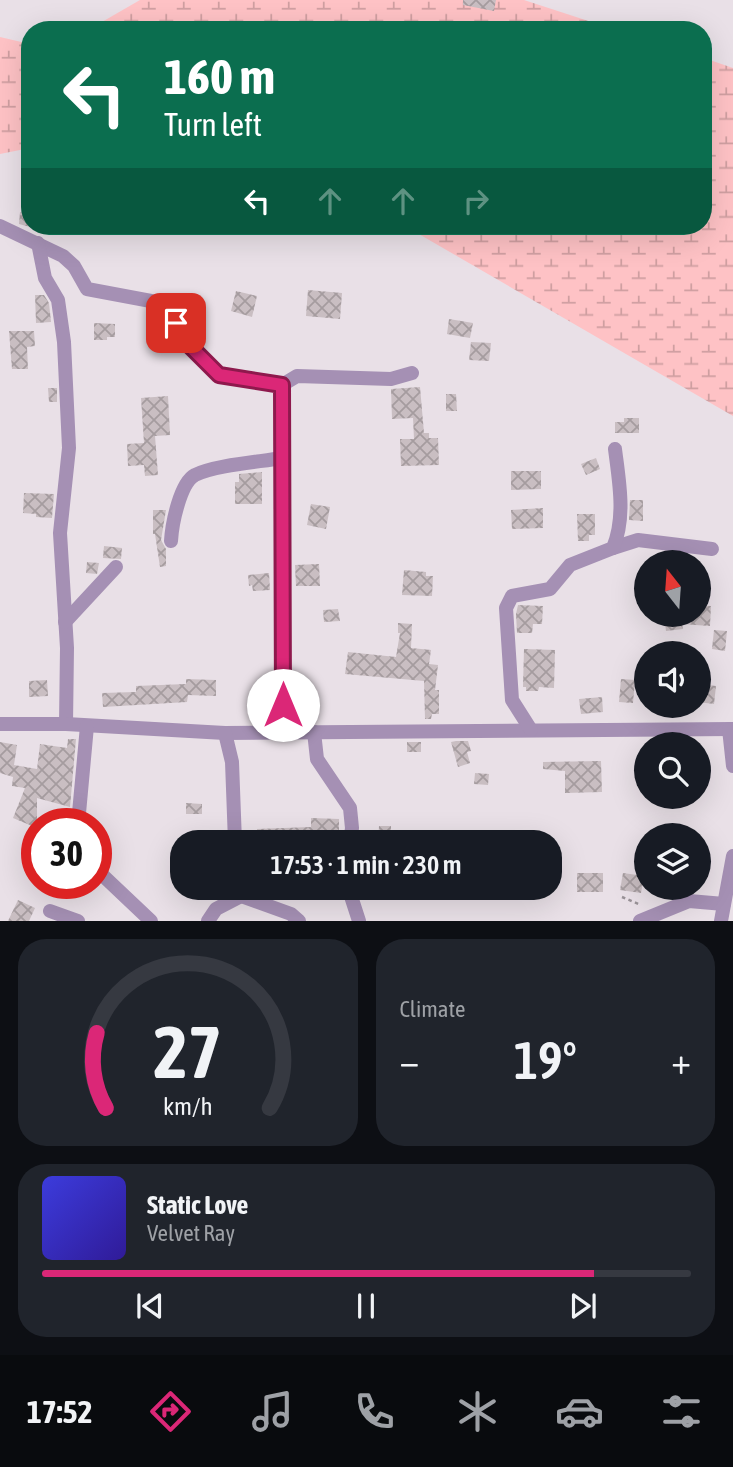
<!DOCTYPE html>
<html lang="en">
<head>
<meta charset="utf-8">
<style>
	body { margin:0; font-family:"Asap Condensed",sans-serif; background:#20242c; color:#f1f3f6; height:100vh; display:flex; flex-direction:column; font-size:26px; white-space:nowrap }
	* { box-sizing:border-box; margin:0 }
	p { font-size:23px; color:#9ea1a6 }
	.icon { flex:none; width:38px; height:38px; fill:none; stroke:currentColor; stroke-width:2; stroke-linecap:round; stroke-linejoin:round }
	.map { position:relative; height:921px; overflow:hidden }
	.drawer { display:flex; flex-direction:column; gap:18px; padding:18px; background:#0d0f14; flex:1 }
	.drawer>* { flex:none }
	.guide { position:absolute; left:21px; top:21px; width:691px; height:214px; border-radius:28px; box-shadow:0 7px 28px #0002; background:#0b6e4f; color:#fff; overflow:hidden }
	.needle { width:46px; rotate:343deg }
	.buttons { position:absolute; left:634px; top:550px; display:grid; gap:14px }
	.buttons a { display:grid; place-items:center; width:77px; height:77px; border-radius:50%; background:#171b24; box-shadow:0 7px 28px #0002; font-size:35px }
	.speed { position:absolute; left:21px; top:808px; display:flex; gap:14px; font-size:35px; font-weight:700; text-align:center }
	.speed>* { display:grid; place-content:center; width:91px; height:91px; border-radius:50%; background:#171b24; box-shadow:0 7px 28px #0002; line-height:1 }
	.speed .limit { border:10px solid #d22; background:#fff; color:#111 }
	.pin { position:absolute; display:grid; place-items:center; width:60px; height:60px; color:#fff; margin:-30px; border-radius:14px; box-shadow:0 4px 10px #0006 }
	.me { position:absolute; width:77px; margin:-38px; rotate:0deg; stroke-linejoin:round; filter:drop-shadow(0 0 5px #0008) }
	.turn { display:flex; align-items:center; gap:24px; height:147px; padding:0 28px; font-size:32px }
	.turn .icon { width:91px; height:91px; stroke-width:2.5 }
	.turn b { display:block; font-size:49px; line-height:60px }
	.lanes { display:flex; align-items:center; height:66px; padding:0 28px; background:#0003; justify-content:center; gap:35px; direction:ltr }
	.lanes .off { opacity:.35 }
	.big { font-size:52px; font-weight:600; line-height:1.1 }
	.drawer .tile { flex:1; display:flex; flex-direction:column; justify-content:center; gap:10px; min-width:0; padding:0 24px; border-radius:28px; background:#20242c }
	.drawer .dial { align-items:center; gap:0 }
	.dial svg { height:182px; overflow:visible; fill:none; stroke:#363941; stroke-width:7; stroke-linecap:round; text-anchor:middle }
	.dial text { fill:#f1f3f6; stroke:none }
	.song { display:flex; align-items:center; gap:21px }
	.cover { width:84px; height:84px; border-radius:10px; background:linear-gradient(135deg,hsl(240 70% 55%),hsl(250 70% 35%)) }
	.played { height:7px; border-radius:4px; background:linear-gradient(90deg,#db2777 85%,#363941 85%) }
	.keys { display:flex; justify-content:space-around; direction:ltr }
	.heat { display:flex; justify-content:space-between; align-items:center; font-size:38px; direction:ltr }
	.drawer .tiles { flex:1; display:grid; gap:18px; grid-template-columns:1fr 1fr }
	.tile:last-child { grid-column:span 2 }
	.trip { position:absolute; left:170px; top:830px; width:392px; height:70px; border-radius:28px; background:#171b24; box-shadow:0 7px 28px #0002; font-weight:600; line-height:70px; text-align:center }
	.tabs { display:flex; height:112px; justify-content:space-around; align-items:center; background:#090b0e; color:#9ea1a6 }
	.tabs .icon { width:49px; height:49px }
	.tabs .on { color:#db2777 }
	.tabs b { font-size:32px; color:#f1f3f6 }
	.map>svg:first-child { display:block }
</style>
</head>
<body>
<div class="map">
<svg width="733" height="921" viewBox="0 0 733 921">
	<defs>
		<pattern id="wetland-marsh" width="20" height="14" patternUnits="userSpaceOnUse" patternTransform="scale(1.75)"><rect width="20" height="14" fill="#fec2c5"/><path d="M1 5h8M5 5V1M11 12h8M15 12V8" fill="none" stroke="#cf9fa1"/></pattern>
		<pattern id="building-cross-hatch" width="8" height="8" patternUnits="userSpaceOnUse" patternTransform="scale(1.75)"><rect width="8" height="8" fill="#c9bec2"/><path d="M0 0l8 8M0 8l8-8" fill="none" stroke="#a59c9f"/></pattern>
	</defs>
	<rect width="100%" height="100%" fill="#e9e0e7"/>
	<!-- wetland -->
	<g fill="url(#wetland-marsh)">
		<path d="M 140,0 L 524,0 L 616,30 L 88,30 Z"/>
		<path d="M 0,37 L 30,44 L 30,148 L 0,154 Z"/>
		<path d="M 704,58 L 733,68 L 733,416 L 405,226 L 704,226 Z"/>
	</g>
	<!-- building -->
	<g fill="url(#building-cross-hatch)">
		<path d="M 463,0 L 496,0 L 494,11 L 463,5 Z"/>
		<path d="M 20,212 L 30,213 L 30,227 L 19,224 Z"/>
		<path d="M 308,290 L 342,293 L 340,319 L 306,316 Z"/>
		<path d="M 236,291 L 257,296 L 252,317 L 231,311 Z"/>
		<path d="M 35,295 L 44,295 L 49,303 L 51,322 L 36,323 Z"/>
		<path d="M 449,319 L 473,323 L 470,338 L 447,334 Z"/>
		<path d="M 94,323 L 115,324 L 115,337 L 107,337 L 107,340 L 94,340 Z"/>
		<path d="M 9,331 L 34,331 L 35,346 L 27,347 L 28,369 L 12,369 Z"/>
		<path d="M 471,342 L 491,343 L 489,361 L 469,360 Z"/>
		<path d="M 420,387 L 424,433 L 429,433 L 429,438 L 438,438 L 439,465 L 401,466 L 400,439 L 414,439 L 413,418 L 392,419 L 391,389 Z"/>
		<path d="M 48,388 L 57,388 L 57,402 L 49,402 Z"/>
		<path d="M 446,394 L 456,394 L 457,411 L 446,411 Z"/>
		<path d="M 168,396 L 170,435 L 155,436 L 158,475 L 145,476 L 144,465 L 128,466 L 127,444 L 144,443 L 141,398 Z"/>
		<path d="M 624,418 L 639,418 L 639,433 L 615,433 L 615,422 L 624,422 Z"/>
		<path d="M 596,458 L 600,469 L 586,475 L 581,464 Z"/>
		<path d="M 511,471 L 541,471 L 541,489 L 511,490 Z"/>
		<path d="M 262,472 L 262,504 L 235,504 L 235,482 L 239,482 L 239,474 Z"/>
		<path d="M 24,493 L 54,494 L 52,518 L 36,517 L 36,514 L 23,513 Z"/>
		<path d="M 630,500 L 643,500 L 643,521 L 629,520 Z"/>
		<path d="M 311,504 L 330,507 L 326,529 L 307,525 Z"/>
		<path d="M 543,508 L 543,528 L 512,529 L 511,510 Z"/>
		<path d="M 153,510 L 166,510 L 161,540 L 166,549 L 166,566 L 160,567 L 155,534 L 153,534 Z"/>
		<path d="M 577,514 L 595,514 L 595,535 L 589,535 L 589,541 L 578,541 Z"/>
		<path d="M 104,546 L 122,548 L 121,559 L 103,558 Z"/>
		<path d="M 87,562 L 99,563 L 97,574 L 86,573 Z"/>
		<path d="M 319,564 L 320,586 L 296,586 L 295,565 Z"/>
		<path d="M 404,570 L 426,572 L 426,576 L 433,576 L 432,596 L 402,595 Z"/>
		<path d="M 269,573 L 270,590 L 253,591 L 252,585 L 249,586 L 248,575 Z"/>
		<path d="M 518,605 L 543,606 L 542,624 L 533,624 L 532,633 L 517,633 L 516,614 Z"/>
		<path d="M 698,605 L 711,606 L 710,626 L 682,624 L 683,629 L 666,631 L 664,614 L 698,614 Z"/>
		<path d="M 338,609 L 340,621 L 324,622 L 323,610 Z"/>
		<path d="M 398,623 L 412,624 L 411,648 L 431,650 L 429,664 L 438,665 L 435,690 L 439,690 L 439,714 L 432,714 L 431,719 L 425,719 L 424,681 L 345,674 L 348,652 L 396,657 L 400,633 L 398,633 Z"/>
		<path d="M 714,630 L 727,631 L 725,651 L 712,649 Z"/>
		<path d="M 524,649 L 555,650 L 554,688 L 539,687 L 538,691 L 526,691 L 526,687 L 523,687 Z"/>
		<path d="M 186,679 L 216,680 L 216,696 L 188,695 L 187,702 L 103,707 L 102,693 L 136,692 L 136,686 L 186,684 Z"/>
		<path d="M 621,679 L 635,680 L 633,703 L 619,702 Z"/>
		<path d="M 47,680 L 48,696 L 29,697 L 29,681 Z"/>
		<path d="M 698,684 L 716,686 L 714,704 L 698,702 Z"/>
		<path d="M 602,697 L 603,712 L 581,714 L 579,699 Z"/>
		<path d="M 68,739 L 76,739 L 70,807 L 37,798 L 37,828 L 13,818 L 25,788 L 12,786 L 13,777 L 0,773 L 0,742 L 17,745 L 14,765 L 37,769 L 40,744 L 67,748 Z"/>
		<path d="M 456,741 L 468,741 L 471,751 L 467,752 L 470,763 L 458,767 L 451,742 Z"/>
		<rect x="407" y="742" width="14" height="10"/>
		<path d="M 601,761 L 602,792 L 565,793 L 565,771 L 543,769 L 543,762 Z"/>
		<path d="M 475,773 L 489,774 L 488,785 L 474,784 Z"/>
		<path d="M 186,803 L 202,804 L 202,814 L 186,814 Z"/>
		<path d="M 311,818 L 339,819 L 339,842 L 293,842 L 293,838 L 258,840 L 257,829 L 311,827 Z"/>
		<path d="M 379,826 L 391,826 L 391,831 L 409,830 L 409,842 L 378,842 Z"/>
		<rect x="577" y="873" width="26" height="19"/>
		<path d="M 623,873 L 644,876 L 641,893 L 620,890 Z"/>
		<path d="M 18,900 L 35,908 L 29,921 L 8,921 Z"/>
	</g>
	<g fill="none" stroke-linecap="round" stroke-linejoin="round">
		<!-- path -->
		<g stroke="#999297" stroke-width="2.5" stroke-dasharray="3.5 3.5" stroke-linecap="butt">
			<path d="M 668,887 L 677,893"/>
			<path d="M 622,897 L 641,905"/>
		</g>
		<!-- minor -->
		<g stroke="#a590b4" stroke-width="14">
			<path d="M 0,226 L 63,256 L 74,266 L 87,289 L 167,304 L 185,342 L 219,375 L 282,385 L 297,376 L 391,379 L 412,373"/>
			<path d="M 38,243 L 45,278 L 58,300 L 64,342 L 69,448 L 60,533 L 67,648 L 66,724"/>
			<path d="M 282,385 L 283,733"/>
			<path d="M 171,541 C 172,524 180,483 195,475 C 216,465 259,462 282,458"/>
			<path d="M 613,548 L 638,540 L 712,549"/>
			<path d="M 65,622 L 116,567"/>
			<path d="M 0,724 L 66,724 L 225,733 L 733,729"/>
			<path d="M 729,729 L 733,766"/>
			<path d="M 531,730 L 512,700 L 506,608 L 512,596 L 550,589 L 570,565 L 613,548 C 626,517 619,481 615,449"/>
			<path d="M 314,732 L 317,759 L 350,808 L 352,828 L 350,842"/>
			<path d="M 225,733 L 232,762 L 235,842"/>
			<path d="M 78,824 L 87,726"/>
			<path d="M 96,869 L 151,921"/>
			<path d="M 240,887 L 241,896 L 291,914 L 299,921"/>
			<path d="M 348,887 L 359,921"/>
			<path d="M 50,911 L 78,921"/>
			<path d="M 208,921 L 216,909 L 241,896"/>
			<path d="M 640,921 L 689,901 L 724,904"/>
			<path d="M 721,921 L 733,856"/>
		</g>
	</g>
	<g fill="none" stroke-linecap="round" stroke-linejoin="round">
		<!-- route casing -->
		<g stroke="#8e194d" stroke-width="18">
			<path id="route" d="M 176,323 L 186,342 L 219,375 L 282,385 L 283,705"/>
		</g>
		<!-- route -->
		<use href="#route" stroke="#db2777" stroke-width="12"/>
	</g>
</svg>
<div class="buttons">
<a><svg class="needle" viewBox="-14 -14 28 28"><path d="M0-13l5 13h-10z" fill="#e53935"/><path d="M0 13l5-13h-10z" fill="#9ea1a6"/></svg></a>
<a><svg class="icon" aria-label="sound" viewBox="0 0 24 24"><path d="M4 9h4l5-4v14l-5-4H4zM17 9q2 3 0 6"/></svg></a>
<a><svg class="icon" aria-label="search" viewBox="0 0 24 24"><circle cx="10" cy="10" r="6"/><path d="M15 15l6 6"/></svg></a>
<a><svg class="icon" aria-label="layers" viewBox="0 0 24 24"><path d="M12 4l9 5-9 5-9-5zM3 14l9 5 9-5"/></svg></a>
</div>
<div class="speed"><div class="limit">30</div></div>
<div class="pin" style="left:176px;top:323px;background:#d93025"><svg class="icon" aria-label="arrive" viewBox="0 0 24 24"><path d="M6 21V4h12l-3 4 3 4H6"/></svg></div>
<svg class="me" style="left:283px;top:705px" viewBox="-20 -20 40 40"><circle r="19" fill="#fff"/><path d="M0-13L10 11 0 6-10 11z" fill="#db2777"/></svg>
<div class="trip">17:53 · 1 min · 230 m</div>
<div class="guide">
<div class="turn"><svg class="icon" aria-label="left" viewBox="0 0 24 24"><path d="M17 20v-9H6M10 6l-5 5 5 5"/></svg><div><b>160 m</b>Turn left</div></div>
<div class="lanes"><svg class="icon" aria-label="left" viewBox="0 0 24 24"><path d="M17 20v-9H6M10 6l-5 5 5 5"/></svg><svg class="icon off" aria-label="ahead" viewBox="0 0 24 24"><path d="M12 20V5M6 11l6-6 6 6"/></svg><svg class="icon off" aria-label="ahead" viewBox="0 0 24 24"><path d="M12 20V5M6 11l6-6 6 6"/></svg><svg class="icon off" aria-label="right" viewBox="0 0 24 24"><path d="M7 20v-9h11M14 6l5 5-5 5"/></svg></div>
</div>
</div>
<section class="drawer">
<div class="tiles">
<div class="tile dial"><svg viewBox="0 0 100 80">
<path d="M14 69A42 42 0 1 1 86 69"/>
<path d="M14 69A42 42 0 0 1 10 36" stroke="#db2777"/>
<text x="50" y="56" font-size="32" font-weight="700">27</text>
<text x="50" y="72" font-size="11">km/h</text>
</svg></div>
<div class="tile"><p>Climate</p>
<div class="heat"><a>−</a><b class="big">19°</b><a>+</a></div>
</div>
<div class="tile">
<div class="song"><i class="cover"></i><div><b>Static Love</b><p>Velvet Ray</p></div></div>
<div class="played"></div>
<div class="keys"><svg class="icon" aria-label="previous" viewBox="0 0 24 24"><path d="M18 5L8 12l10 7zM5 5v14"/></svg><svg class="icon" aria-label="pause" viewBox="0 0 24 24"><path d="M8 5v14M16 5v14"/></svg><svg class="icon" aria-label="next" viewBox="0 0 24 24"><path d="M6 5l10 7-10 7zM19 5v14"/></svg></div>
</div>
</div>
</section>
<nav class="tabs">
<b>17:52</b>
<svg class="icon on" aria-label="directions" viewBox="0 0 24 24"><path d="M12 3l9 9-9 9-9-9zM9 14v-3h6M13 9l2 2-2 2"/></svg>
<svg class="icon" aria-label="music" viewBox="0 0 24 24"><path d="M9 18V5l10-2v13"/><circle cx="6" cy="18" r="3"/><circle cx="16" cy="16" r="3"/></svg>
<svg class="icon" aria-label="phone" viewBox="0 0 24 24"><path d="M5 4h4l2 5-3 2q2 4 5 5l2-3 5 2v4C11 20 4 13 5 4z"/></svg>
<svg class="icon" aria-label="climate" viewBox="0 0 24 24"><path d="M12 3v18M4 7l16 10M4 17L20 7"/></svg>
<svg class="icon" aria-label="car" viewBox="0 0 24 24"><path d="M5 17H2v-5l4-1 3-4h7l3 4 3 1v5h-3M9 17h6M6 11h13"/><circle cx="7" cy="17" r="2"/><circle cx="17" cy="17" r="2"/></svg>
<svg class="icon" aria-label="filters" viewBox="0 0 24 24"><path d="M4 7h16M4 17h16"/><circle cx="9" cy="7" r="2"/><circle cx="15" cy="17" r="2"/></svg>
</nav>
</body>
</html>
